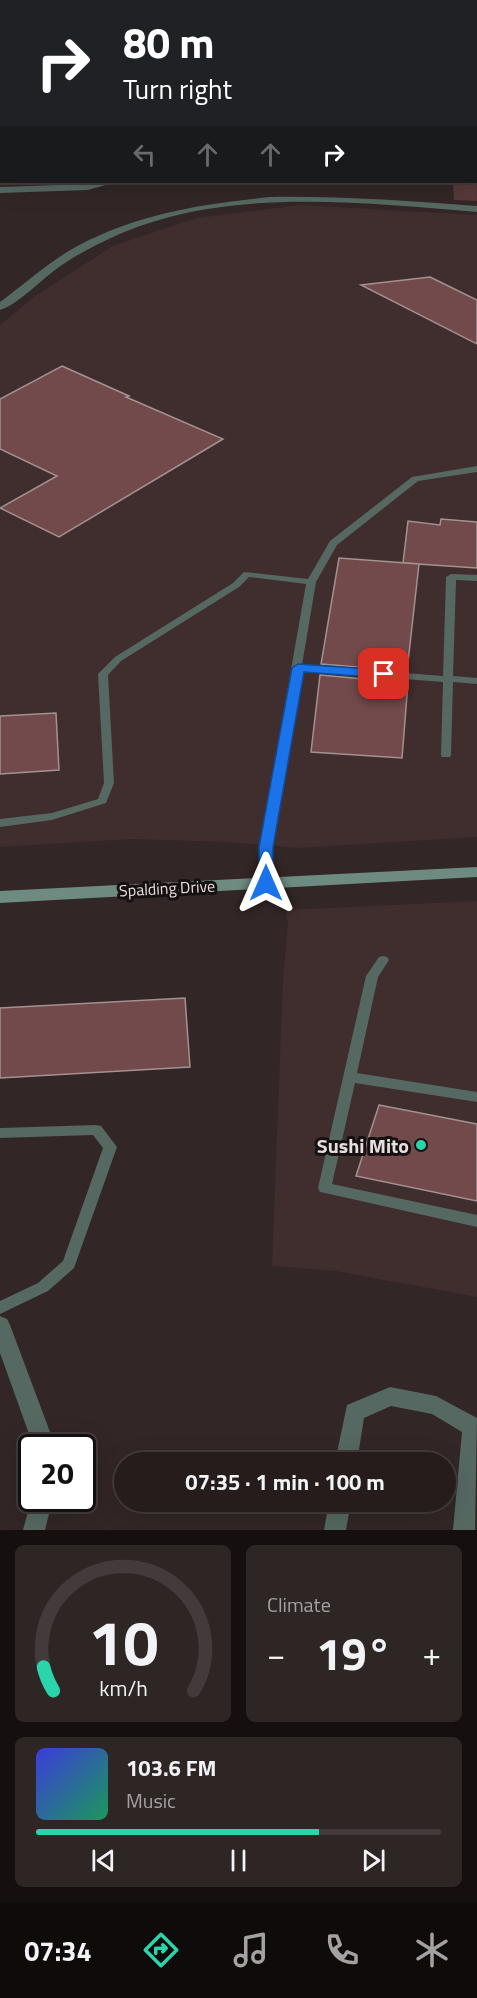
<!DOCTYPE html>
<html lang="en">
<head>
<meta charset="utf-8">
<style>
	body { margin:0; font-family:"Titillium Web",sans-serif; background:#2e2525; color:#f1f3f6; height:100vh; display:flex; flex-direction:column; font-size:22px; white-space:nowrap }
	* { box-sizing:border-box; margin:0 }
	p { font-size:20px; color:#a4a1a3 }
	.icon { flex:none; width:33px; height:33px; fill:none; stroke:currentColor; stroke-width:2; stroke-linecap:round; stroke-linejoin:round }
	.map { position:relative; height:1530px; overflow:hidden }
	.drawer { display:flex; flex-direction:column; gap:15px; padding:15px; background:#150f0f; flex:1 }
	.drawer>* { flex:none }
	.hud { position:absolute; left:0px; top:0px; width:477px; height:183px; box-shadow:0 6px 24px #0002,0 0 0 2px #423a3b; background:#202124; color:#fff; overflow:hidden }
	.speed { position:absolute; left:18px; top:1434px; display:flex; gap:12px; font-size:30px; font-weight:700; text-align:center }
	.speed>* { display:grid; place-content:center; width:78px; height:78px; border-radius:50%; background:#261c1c; box-shadow:0 6px 24px #0002,0 0 0 2px #423a3b; line-height:1 }
	.speed .limit { border:3px solid #111; border-radius:9px; background:#fff; color:#111 }
	.pin { position:absolute; display:grid; place-items:center; width:51px; height:51px; color:#fff; margin:-26px; border-radius:12px; box-shadow:0 3px 9px #0006 }
	.me { position:absolute; width:66px; margin:-33px; rotate:0deg; stroke-linejoin:round; filter:drop-shadow(0 0 4px #0008) }
	.turn { display:flex; align-items:center; gap:21px; height:126px; padding:0 24px; font-size:27px }
	.turn .icon { width:78px; height:78px; stroke-width:2.5 }
	.turn b { display:block; font-size:42px; line-height:51px }
	.lanes { display:flex; align-items:center; height:57px; padding:0 24px; background:#0003; justify-content:center; gap:30px; direction:ltr }
	.lanes .off { opacity:.35 }
	.big { font-size:45px; font-weight:700; line-height:1.1 }
	.drawer .card { flex:1; display:flex; flex-direction:column; justify-content:center; gap:9px; min-width:0; padding:0 21px; border-radius:9px; background:#2e2525 }
	.drawer .dial { align-items:center; gap:0 }
	.dial svg { height:156px; overflow:visible; fill:none; stroke:#423a3b; stroke-width:7; stroke-linecap:round; text-anchor:middle }
	.dial text { fill:#f1f3f6; stroke:none }
	.song { display:flex; align-items:center; gap:18px }
	.cover { width:72px; height:72px; border-radius:9px; background:linear-gradient(135deg,hsl(240 70% 55%),hsl(150 70% 35%)) }
	.played { height:6px; border-radius:3px; background:linear-gradient(90deg,#2ad5ac 70%,#423a3b 70%) }
	.keys { display:flex; justify-content:space-around; direction:ltr }
	.heat { display:flex; justify-content:space-between; align-items:center; font-size:33px; direction:ltr }
	.drawer .tiles { flex:1; display:grid; gap:15px; grid-template-columns:1fr 1fr }
	.card:last-child { grid-column:span 2 }
	.trip { position:absolute; left:114px; top:1452px; width:342px; height:60px; border-radius:30px; background:#261c1c; box-shadow:0 6px 24px #0002,0 0 0 2px #423a3b; font-weight:700; line-height:60px; text-align:center }
	.tabs { display:flex; height:96px; justify-content:space-around; align-items:center; background:#0f0b0b; color:#a4a1a3 }
	.tabs .icon { width:42px; height:42px }
	.tabs .active { color:#2ad5ac }
	.tabs b { font-size:27px; color:#f1f3f6 }
	.map>svg:first-child { display:block }
</style>
</head>
<body>
<div class="map">
<svg width="477" height="1530" viewBox="0 0 477 1530">
	<rect width="100%" height="100%" fill="#322626"/>
	<!-- built -->
	<g fill="#402d2d">
		<path d="M 300,205 L 477,215 L 477,837 L 298,848 L 226,842 L 131,839 L 0,847 L 0,325 L 35,296 L 113,246 L 197,218 Z"/>
		<path d="M 477,901 L 477,1297 L 335,1271 L 272,1266 L 283,979 L 288,923 L 285,910 Z"/>
	</g>
	<!-- green -->
	<g fill="#573939">
		<path d="M 0,0 L 477,0 L 477,85 L 476,2 L 2,2 L 0,133 Z"/>
		<path d="M 476,126 L 477,201 L 454,200 L 453,182 L 476,182 Z"/>
	</g>
	<!-- building -->
	<g fill="#734a4b" stroke="#a29291" stroke-width="1.5">
		<path d="M 430,277 L 477,300 L 477,344 L 361,285 Z"/>
		<path d="M 62,366 L 129,396 L 126,397 L 223,439 L 59,537 L 0,508 L 57,476 L 0,449 L 0,399 Z"/>
		<path d="M 441,519 L 477,522 L 477,568 L 403,563 L 408,521 L 440,525 Z"/>
		<path d="M 339,558 L 419,564 L 407,671 L 321,664 Z"/>
		<path d="M 320,675 L 408,683 L 402,758 L 311,752 Z"/>
		<path d="M 56,713 L 59,770 L 0,774 L 0,716 Z"/>
		<path d="M 185,998 L 190,1067 L 0,1078 L 0,1008 Z"/>
		<path d="M 379,1105 L 477,1124 L 477,1201 L 356,1176 Z"/>
	</g>
	<g fill="none" stroke-linecap="round" stroke-linejoin="round">
		<!-- lane -->
		<g fill="#556861" fill-rule="evenodd">
			<path d="M 477,466 L 477,472 L 418,481 L 337,545 L 316,582 L 302,665 L 443,676 L 446,577 L 451,574 L 477,575 L 477,581 L 456,580 L 453,676 L 477,678 L 477,684 L 453,682 L 451,755 L 450,757 L 442,757 L 441,755 L 443,682 L 301,671 L 272,847 L 272,883 L 270,886 L 262,886 L 260,883 L 260,847 L 306,584 L 249,577 L 239,587 L 121,661 L 108,675 L 114,783 L 106,803 L 52,820 L 0,827 L 0,819 L 52,813 L 98,799 L 104,783 L 98,674 L 115,657 L 233,583 L 244,572 L 308,579 L 330,541 L 412,477 Z"/>
			<path d="M 383,956 L 387,957 L 389,960 L 378,977 L 357,1073 L 477,1092 L 477,1102 L 355,1083 L 332,1184 L 477,1215 L 477,1227 L 325,1193 L 320,1192 L 318,1188 L 366,976 L 379,957 Z"/>
			<path d="M 96,1125 L 101,1126 L 117,1147 L 74,1268 L 48,1291 L 0,1314 L 0,1301 L 38,1283 L 63,1261 L 103,1148 L 93,1135 L 0,1138 L 0,1128 Z"/>
		</g>
		<!-- street -->
		<g fill="#556861" fill-rule="evenodd">
			<rect x="476" y="113" width="1" height="6"/>
			<path d="M 100,182 L 116,182 L 88,190 L 0,193 L 0,187 L 88,184 Z"/>
			<path d="M 270,197 C 340,196 408,201 477,206 L 477,212 C 364,203 230,187 122,233 C 99,243 75,255 55,270 C 40,281 17,305 0,310 L 0,302 C 22,286 43,267 67,252 C 129,215 200,204 270,197 Z"/>
			<path d="M 0,1316 L 7,1319 L 10,1325 L 56,1448 L 34,1448 L 0,1353 Z"/>
			<path d="M 390,1387 L 436,1396 L 477,1418 L 475,1530 L 453,1530 L 462,1432 L 432,1414 L 391,1406 L 364,1418 L 357,1462 L 335,1462 L 347,1405 Z"/>
			<path d="M 32,1497 L 53,1498 L 45,1530 L 23,1530 Z"/>
			<path d="M 329,1502 L 351,1502 L 346,1530 L 324,1530 Z"/>
		</g>
		<!-- secondary -->
		<path fill="#6d8b81" fill-rule="evenodd" d="M 477,867 L 477,877 L 0,903 L 0,891 Z"/>
	</g>
	<!-- route -->
	<path fill="#1a73e8" stroke="#114b97" stroke-width="1.5" d="M 298,664 L 384,670 L 391,674 L 384,678 L 304,672 L 273,847 L 273,883 L 266,888 L 259,883 L 259,847 L 292,668 Z"/>
	<!-- markers -->
	<circle fill="#2ad5ac" stroke="#161010" stroke-width="2" cx="421" cy="1145" r="6"/>
	<g text-anchor="middle" dominant-baseline="central" stroke-width="6" stroke-linejoin="round" paint-order="stroke">
		<!-- street labels -->
		<g font-size="16" fill="#e7dede" stroke="#161010">
			<text transform="translate(167 888) rotate(-3)">Spalding Drive</text>
		</g>
		<!-- near-poi labels -->
		<g font-size="20" font-weight="bold" fill="#e7dede" stroke="#161010" text-anchor="end">
			<text x="409" y="1145">Sushi Mito</text>
		</g>
	</g>
</svg>
<div class="speed"><div class="limit">20</div></div>
<div class="pin" style="left:384px;top:674px;background:#d93025"><svg class="icon" aria-label="arrive" viewBox="0 0 24 24"><path d="M6 21V4h12l-3 4 3 4H6"/></svg></div>
<svg class="me" style="left:266px;top:883px" viewBox="-20 -20 40 40"><path d="M0-17L14 15 0 8-14 15z" fill="#1a73e8" stroke="#fff" stroke-width="4"/></svg>
<div class="trip">07:35 · 1 min · 100 m</div>
<div class="hud">
<div class="turn"><svg class="icon" aria-label="right" viewBox="0 0 24 24"><path d="M7 20v-9h11M14 6l5 5-5 5"/></svg><div><b>80 m</b>Turn right</div></div>
<div class="lanes"><svg class="icon off" aria-label="left" viewBox="0 0 24 24"><path d="M17 20v-9H6M10 6l-5 5 5 5"/></svg><svg class="icon off" aria-label="ahead" viewBox="0 0 24 24"><path d="M12 20V5M6 11l6-6 6 6"/></svg><svg class="icon off" aria-label="ahead" viewBox="0 0 24 24"><path d="M12 20V5M6 11l6-6 6 6"/></svg><svg class="icon" aria-label="right" viewBox="0 0 24 24"><path d="M7 20v-9h11M14 6l5 5-5 5"/></svg></div>
</div>
</div>
<section class="drawer">
<div class="tiles">
<div class="card dial"><svg viewBox="0 0 100 80">
<path d="M14 69A42 42 0 1 1 86 69"/>
<path d="M14 69A42 42 0 0 1 9 57" stroke="#2ad5ac"/>
<text x="50" y="56" font-size="32" font-weight="700">10</text>
<text x="50" y="72" font-size="11">km/h</text>
</svg></div>
<div class="card"><p>Climate</p>
<div class="heat"><a>−</a><b class="big">19°</b><a>+</a></div>
</div>
<div class="card">
<div class="song"><i class="cover"></i><div><b>103.6 FM</b><p>Music</p></div></div>
<div class="played"></div>
<div class="keys"><svg class="icon" aria-label="previous" viewBox="0 0 24 24"><path d="M18 5L8 12l10 7zM5 5v14"/></svg><svg class="icon" aria-label="pause" viewBox="0 0 24 24"><path d="M8 5v14M16 5v14"/></svg><svg class="icon" aria-label="next" viewBox="0 0 24 24"><path d="M6 5l10 7-10 7zM19 5v14"/></svg></div>
</div>
</div>
</section>
<nav class="tabs">
<b>07:34</b>
<svg class="icon active" aria-label="directions" viewBox="0 0 24 24"><path d="M12 3l9 9-9 9-9-9zM9 14v-3h6M13 9l2 2-2 2"/></svg>
<svg class="icon" aria-label="music" viewBox="0 0 24 24"><path d="M9 18V5l10-2v13"/><circle cx="6" cy="18" r="3"/><circle cx="16" cy="16" r="3"/></svg>
<svg class="icon" aria-label="phone" viewBox="0 0 24 24"><path d="M5 4h4l2 5-3 2q2 4 5 5l2-3 5 2v4C11 20 4 13 5 4z"/></svg>
<svg class="icon" aria-label="climate" viewBox="0 0 24 24"><path d="M12 3v18M4 7l16 10M4 17L20 7"/></svg>
</nav>
</body>
</html>
